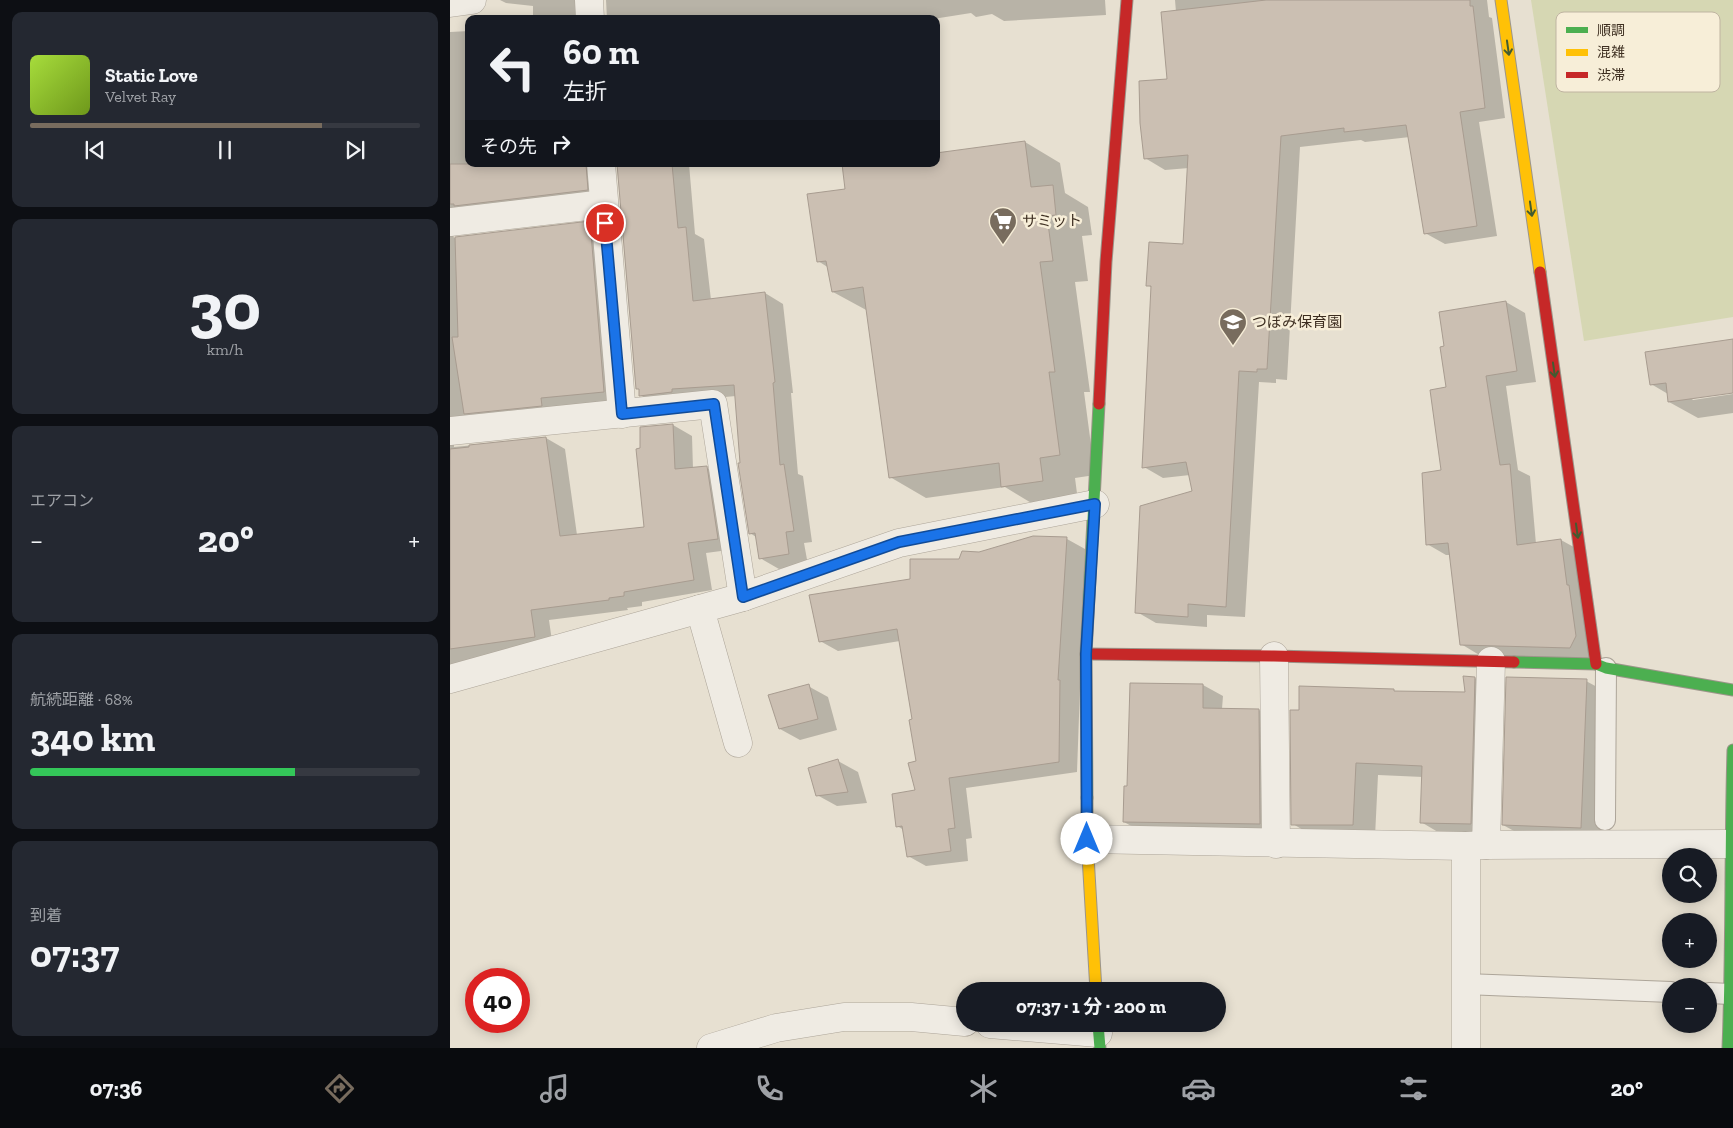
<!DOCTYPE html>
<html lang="ja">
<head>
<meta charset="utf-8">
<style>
	body { margin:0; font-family:"Zilla Slab","Noto Sans JP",serif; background:#242831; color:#f1f3f6; height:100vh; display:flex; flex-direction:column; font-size:19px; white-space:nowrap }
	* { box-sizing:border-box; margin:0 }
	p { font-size:16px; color:#9ea1a6 }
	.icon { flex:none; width:28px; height:28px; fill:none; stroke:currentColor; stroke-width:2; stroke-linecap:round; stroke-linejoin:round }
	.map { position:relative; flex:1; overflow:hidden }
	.details { display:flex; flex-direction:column; gap:12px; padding:12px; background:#0d0f14; width:450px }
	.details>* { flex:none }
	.hud { position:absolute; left:15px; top:15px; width:475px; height:152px; border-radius:10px; box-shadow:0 2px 12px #0003; background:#171b24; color:#f1f3f6; overflow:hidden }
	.controls { position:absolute; left:1212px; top:848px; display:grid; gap:10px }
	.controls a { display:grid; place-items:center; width:55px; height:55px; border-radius:50%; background:#171b24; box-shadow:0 2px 12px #0003; font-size:25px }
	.speed { position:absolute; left:15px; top:968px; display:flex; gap:10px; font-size:25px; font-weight:700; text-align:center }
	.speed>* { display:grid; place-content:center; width:65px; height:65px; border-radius:50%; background:#171b24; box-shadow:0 2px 12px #0003; line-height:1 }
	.speed .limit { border:8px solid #d22; background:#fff; color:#111 }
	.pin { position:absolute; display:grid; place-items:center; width:42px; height:42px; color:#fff; margin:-21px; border:2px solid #fff; border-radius:50%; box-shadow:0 1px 5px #0007 }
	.me { position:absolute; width:55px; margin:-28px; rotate:0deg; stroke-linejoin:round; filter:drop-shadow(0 0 4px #0008) }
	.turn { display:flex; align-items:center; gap:18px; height:105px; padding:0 15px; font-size:22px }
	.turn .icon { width:65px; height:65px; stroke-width:2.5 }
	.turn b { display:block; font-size:35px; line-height:42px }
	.then { display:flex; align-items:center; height:48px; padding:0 15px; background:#0003; gap:10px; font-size:19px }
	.big { font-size:38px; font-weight:700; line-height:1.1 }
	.details .widget { flex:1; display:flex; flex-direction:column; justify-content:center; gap:8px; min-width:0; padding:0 18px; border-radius:10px; background:#242831 }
	.details .dial { align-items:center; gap:0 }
	.dial b { font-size:65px; line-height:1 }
	.song { display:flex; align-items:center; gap:15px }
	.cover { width:60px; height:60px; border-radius:8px; background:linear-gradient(135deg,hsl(80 70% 55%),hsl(80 70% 35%)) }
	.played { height:5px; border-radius:2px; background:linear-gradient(90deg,#786c5e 75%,#363941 75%) }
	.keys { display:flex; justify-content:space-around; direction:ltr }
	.heat { display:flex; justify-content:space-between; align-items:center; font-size:28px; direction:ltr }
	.charge { height:8px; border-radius:4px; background:linear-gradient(90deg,#34c759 68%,#363941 0) }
	.trip { position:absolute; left:506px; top:982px; width:270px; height:50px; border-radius:25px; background:#171b24; box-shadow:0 2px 12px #0003; font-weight:700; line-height:50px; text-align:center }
	.dock { display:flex; height:80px; justify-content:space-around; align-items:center; background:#090b0e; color:#9ea1a6 }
	.dock .icon { width:35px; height:35px }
	.dock .active { color:#786c5e }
	.dock b { font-size:22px; color:#f1f3f6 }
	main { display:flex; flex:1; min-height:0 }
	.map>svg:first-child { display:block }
</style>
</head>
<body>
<main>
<section class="details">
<div class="widget">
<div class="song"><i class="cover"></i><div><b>Static Love</b><p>Velvet Ray</p></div></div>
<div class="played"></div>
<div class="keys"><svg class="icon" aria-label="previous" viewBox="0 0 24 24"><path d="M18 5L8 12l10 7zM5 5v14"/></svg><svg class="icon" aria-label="pause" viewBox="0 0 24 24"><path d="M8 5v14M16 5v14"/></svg><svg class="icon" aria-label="next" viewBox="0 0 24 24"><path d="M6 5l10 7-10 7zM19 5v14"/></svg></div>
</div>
<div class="widget dial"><b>30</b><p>km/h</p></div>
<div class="widget"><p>エアコン</p>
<div class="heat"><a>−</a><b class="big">20°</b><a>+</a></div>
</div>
<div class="widget"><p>航続距離 · 68%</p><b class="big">340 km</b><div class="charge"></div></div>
<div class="widget"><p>到着</p><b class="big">07:37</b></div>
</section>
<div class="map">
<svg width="1283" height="1048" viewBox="0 0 1283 1048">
	<rect width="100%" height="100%" fill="#e7e0d1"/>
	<!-- green -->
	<path fill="#d6d7b3" d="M 1081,0 L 1283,0 L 1283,317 L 1134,341 Z"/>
	<!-- shadow -->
	<g fill="#0003">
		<path d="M 50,0 L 147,0 L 142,19 L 83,19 L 83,6 L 56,3 Z"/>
		<path d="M 156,0 L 655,0 L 656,15 L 554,21 L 542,14 L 526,17 L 521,13 L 483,19 L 157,19 Z"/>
		<path d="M 725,0 L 1037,0 L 1039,17 L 1042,18 L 1055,118 L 1029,122 L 1047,236 L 995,244 L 975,233 L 960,137 L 915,142 L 911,140 L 850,147 L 837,380 L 826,379 L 826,383 L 809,382 L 795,617 L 757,615 L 757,627 L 706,623 L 687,612 L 744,492 L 740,475 L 713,478 L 694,467 L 702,288 L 698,285 L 734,245 L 739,168 L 715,170 L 695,158 L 719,81 L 726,12 Z"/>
		<path d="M 19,31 L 19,164 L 159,164 L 156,200 L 3,235 L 4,238 L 140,223 L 159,233 L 173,402 L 4,435 L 4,447 L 96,438 L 115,449 L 127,535 L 196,528 L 223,425 L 242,436 L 243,469 L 257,468 L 275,479 L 286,549 L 256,553 L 262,590 L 192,602 L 192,606 L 177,608 L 178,610 L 99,620 L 103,648 L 0,670 L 0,32 Z"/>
		<path d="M 575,142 L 610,163 L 615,193 L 638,207 L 642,235 L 632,236 L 638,281 L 625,282 L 640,392 L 634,392 L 645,475 L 625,478 L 628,501 L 588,507 L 555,487 L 476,498 L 440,477 L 418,311 L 383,292 L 379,268 L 368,261 L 397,190 L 393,164 L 486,164 Z"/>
		<path d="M 168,164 L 239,164 L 245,234 L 254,239 L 261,300 L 315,293 L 333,304 L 343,393 L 341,393 L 348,474 L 353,476 L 362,542 L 354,543 L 358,565 L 329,569 L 310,558 L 306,537 L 300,533 L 291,464 L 286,396 L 241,400 L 209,406 L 190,395 L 190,390 L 187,388 Z"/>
		<path d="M 1056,302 L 1075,313 L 1086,382 L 1056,386 L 1068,470 L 1080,476 L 1086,544 L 1111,540 L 1131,551 L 1140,658 L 1031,656 L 1011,644 L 1001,555 L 996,555 L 977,544 L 993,471 L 997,388 L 996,347 Z"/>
		<path d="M 1283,340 L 1283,391 L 1241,398 L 1243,400 L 1283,394 L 1283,413 L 1248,418 L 1219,402 L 1218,394 L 1201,384 Z"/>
		<path d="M 617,539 L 635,549 L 627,772 L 516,788 L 522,838 L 516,839 L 518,861 L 476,866 L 458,856 L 454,830 L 447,826 L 466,791 L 467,762 L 464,720 L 450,641 L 388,651 L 370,641 L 461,580 L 529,553 Z"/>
		<path d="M 1025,678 L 1047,691 L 1043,836 L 993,835 L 971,822 L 973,777 L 928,775 L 925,837 L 865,837 L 843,824 L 850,711 L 943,690 L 948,693 L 1016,693 Z"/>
		<path d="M 1136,681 L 1160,694 L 1155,841 L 1077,838 L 1053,825 Z"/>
		<path d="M 753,685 L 773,696 L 772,709 L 809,710 L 828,722 L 830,835 L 694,833 L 674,822 L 678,787 Z"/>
		<path d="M 358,686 L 378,697 L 387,730 L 350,740 L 330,729 Z"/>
		<path d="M 388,761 L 408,772 L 417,803 L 387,806 L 367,795 Z"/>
	</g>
	<!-- building -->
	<g fill="#cbbfb2" stroke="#a89c90">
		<path d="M 816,0 L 1020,0 L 1020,6 L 1023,6 L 1035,108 L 1010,112 L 1027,226 L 974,234 L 956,125 L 894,132 L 894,128 L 831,136 L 817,369 L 807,369 L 807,372 L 789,371 L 776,607 L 738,604 L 738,617 L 685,613 L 690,506 L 742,491 L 736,462 L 692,468 L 701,286 L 696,286 L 699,242 L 733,244 L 738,155 L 694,159 L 690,123 L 689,81 L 717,79 L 711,12 Z"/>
		<path d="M 575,141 L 581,187 L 603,185 L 606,215 L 597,216 L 603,261 L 590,262 L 605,372 L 599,372 L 610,455 L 590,458 L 593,481 L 551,487 L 549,463 L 439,478 L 413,287 L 382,292 L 376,261 L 367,262 L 357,194 L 395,189 L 392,164 L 486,164 L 486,153 Z"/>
		<path d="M 0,164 L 136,164 L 138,190 L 4,206 L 4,204 L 0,204 Z"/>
		<path d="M 167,164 L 222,164 L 228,228 L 236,227 L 243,301 L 315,292 L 325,382 L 323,383 L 330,465 L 334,464 L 344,531 L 336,532 L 339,554 L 309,559 L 305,533 L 299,534 L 288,463 L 290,463 L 284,385 L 222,389 L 222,392 L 189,396 L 189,389 L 186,389 Z"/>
		<path d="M 140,221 L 154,392 L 91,398 L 92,406 L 14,414 L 2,337 L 8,337 L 5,237 Z"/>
		<path d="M 1056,301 L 1067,371 L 1036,376 L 1050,465 L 1060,464 L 1067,545 L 1111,539 L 1117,585 L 1119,585 L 1126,636 L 1120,648 L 1010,645 L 998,543 L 976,545 L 972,473 L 991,470 L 980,390 L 996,387 L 990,347 L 994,346 L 989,312 Z"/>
		<path d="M 1283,339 L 1283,393 L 1218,402 L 1216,383 L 1200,385 L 1195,352 Z"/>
		<path d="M 223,424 L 225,469 L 257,466 L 268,539 L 238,543 L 244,580 L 174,592 L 174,596 L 159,598 L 159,600 L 81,610 L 85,637 L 0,649 L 0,449 L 19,447 L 19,445 L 96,437 L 110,536 L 194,527 L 186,449 L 190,448 L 190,427 Z"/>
		<path d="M 583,536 L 617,537 L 608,680 L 610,680 L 609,762 L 499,778 L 505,828 L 498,829 L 501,851 L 457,857 L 452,826 L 446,827 L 442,794 L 465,790 L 458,763 L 466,761 L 459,720 L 462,719 L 447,629 L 369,642 L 359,595 L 460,579 L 460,559 L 509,559 L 512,551 L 529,552 Z"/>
		<path d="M 1013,676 L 1025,677 L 1021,824 L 970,823 L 972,766 L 906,763 L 903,825 L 841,825 L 840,710 L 849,710 L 849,686 L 944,689 L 944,691 L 1015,692 Z"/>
		<path d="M 1056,677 L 1137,679 L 1131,828 L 1052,825 Z"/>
		<path d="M 680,683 L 753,684 L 753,708 L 809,709 L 810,824 L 673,822 L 674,786 L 677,786 Z"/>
		<path d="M 359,684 L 368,719 L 329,729 L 318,695 Z"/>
		<path d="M 388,759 L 398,792 L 366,796 L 358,768 Z"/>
	</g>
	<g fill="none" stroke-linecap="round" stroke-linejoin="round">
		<!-- lane casing -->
		<g stroke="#ada599" stroke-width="22">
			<g id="lane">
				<path d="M 1155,820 L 1156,668"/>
				<path d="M 1015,984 L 1221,992"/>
				<path d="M 1259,993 L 1280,994"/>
			</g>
		</g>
		<!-- street casing -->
		<g stroke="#ada599" stroke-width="29">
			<g id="street">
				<path d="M 139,0 L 140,19"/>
				<path d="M 0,3 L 22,0"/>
				<path d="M 151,164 L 172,414"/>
				<path d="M 0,222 L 154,204"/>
				<path d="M 0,431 L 263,404 L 293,597"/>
				<path d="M 250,609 L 288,743"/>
				<path d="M 824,656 L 826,844"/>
				<path d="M 0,679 L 293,597 L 449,543 L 645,504"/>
				<path d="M 637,839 L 1016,846 L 1036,845 L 1280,844"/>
				<path d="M 1036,845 L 1041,661"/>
				<path d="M 1016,846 L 1016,1048"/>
				<path d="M 540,1024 L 648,1033"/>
				<path d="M 261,1048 L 326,1028 L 394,1017 L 461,1017 L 515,1022"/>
			</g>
		</g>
		<!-- fast casing -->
		<g stroke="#9c958a" stroke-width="13">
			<g id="fast">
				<path d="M 1064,662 L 1146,664 L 1156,668 L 1283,690"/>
				<path d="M 637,798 L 636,654 L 649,404"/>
				<path d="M 648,1024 L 650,1048"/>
				<path d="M 1278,1048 C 1282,949 1280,849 1283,750"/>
			</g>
		</g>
		<!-- slow casing -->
		<g stroke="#9c958a" stroke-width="13">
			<g id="slow">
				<path d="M 1051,0 L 1090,272"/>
				<path d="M 637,798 L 637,839 L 646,991"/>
			</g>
		</g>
		<!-- jam casing -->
		<g stroke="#9c958a" stroke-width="13">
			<g id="jam">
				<path d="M 1090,272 L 1146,664"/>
				<path d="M 649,404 L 656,262 L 677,0"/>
				<path d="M 636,654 L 824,656 L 1064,662"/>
			</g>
		</g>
		<!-- lane -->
		<use href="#lane" stroke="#efebe3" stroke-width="20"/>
		<!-- street -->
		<use href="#street" stroke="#efebe3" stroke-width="28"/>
		<!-- fast -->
		<use href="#fast" stroke="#4caf50" stroke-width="11"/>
		<!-- slow -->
		<use href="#slow" stroke="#ffc107" stroke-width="11"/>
		<!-- jam -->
		<use href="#jam" stroke="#c62828" stroke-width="11"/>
	</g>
	<!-- one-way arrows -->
	<defs><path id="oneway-shaft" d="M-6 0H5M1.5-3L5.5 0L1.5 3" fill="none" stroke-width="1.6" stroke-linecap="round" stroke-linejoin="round" transform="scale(1.25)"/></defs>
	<g stroke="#425b31">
		<use href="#oneway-shaft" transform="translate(1058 48) rotate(82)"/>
		<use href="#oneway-shaft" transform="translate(1081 209) rotate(82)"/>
		<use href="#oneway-shaft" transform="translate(1104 370) rotate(82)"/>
		<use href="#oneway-shaft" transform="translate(1127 531) rotate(82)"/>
	</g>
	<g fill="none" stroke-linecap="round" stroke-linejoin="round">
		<!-- route casing -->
		<g stroke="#114b97" stroke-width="12">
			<path id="route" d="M 155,223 L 172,414 L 264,404 L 293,597 L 449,542 L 645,504 L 636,654 L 637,839"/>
		</g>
		<!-- route -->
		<use href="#route" stroke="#1a73e8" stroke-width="9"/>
	</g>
	<!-- icons -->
	<defs>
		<g id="supermarket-pin" transform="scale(1.4375)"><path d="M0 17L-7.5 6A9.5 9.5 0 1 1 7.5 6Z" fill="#786c5e" stroke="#f7eed8"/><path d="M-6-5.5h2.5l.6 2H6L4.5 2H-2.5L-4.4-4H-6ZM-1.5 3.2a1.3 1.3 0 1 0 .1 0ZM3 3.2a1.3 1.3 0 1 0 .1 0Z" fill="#fff"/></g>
		<g id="school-pin" transform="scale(1.4375)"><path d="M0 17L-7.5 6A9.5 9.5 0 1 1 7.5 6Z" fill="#786c5e" stroke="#f7eed8"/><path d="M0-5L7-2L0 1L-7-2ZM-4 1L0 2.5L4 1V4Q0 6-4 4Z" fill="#fff"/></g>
	</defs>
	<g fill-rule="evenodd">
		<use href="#supermarket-pin" x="553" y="221"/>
		<use href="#school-pin" x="783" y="322"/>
	</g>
	<g text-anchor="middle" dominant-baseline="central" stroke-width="5" stroke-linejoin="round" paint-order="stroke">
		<!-- poi labels -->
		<g font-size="15" fill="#3d2e20" stroke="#f7eed8" text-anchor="start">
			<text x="572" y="221">サミット</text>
			<text x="802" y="322">つぼみ保育園</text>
		</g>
	</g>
	<!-- legend -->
	<rect x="1106" y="12" width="164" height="80" rx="8" fill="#f7eed8" stroke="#bfb4a1" stroke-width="1"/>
	<rect x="1116" y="27" width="22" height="6" fill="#4caf50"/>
	<rect x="1116" y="49" width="22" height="7" fill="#ffc107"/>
	<rect x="1116" y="72" width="22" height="6" fill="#c62828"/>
	<g font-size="14" fill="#3d2e20">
		<text x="1147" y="35">順調</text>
		<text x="1147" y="57">混雑</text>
		<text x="1147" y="80">渋滞</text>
	</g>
</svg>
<div class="controls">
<a><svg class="icon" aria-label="search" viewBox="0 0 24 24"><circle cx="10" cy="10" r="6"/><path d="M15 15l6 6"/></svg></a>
<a>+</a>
<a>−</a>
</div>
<div class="speed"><div class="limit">40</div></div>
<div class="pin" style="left:155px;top:223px;background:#d93025"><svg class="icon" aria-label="arrive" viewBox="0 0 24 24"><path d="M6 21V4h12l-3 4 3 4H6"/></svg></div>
<svg class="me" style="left:637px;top:839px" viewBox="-20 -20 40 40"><circle r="19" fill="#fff"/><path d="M0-13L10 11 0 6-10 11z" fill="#1a73e8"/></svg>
<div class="trip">07:37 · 1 分 · 200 m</div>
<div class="hud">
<div class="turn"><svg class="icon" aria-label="left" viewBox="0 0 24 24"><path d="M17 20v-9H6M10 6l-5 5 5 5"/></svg><div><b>60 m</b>左折</div></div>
<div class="then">その先<svg class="icon" aria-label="right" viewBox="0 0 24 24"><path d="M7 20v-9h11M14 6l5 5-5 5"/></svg></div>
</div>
</div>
</main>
<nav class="dock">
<b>07:36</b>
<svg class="icon active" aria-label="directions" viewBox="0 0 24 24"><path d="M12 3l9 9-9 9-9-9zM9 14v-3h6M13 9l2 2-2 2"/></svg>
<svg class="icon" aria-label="music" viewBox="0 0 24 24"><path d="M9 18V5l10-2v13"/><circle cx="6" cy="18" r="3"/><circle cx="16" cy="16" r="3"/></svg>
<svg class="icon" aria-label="phone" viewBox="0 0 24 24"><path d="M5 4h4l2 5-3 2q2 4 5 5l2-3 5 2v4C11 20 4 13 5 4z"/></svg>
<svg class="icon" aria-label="climate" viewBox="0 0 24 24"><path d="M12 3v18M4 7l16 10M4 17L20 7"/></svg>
<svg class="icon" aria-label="car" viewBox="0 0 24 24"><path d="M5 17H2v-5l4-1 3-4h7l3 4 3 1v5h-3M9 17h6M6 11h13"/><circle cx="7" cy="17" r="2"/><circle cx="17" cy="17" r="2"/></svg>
<svg class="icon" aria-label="filters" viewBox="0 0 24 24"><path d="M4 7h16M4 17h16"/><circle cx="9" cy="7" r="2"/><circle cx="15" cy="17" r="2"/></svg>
<b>20°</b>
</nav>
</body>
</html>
